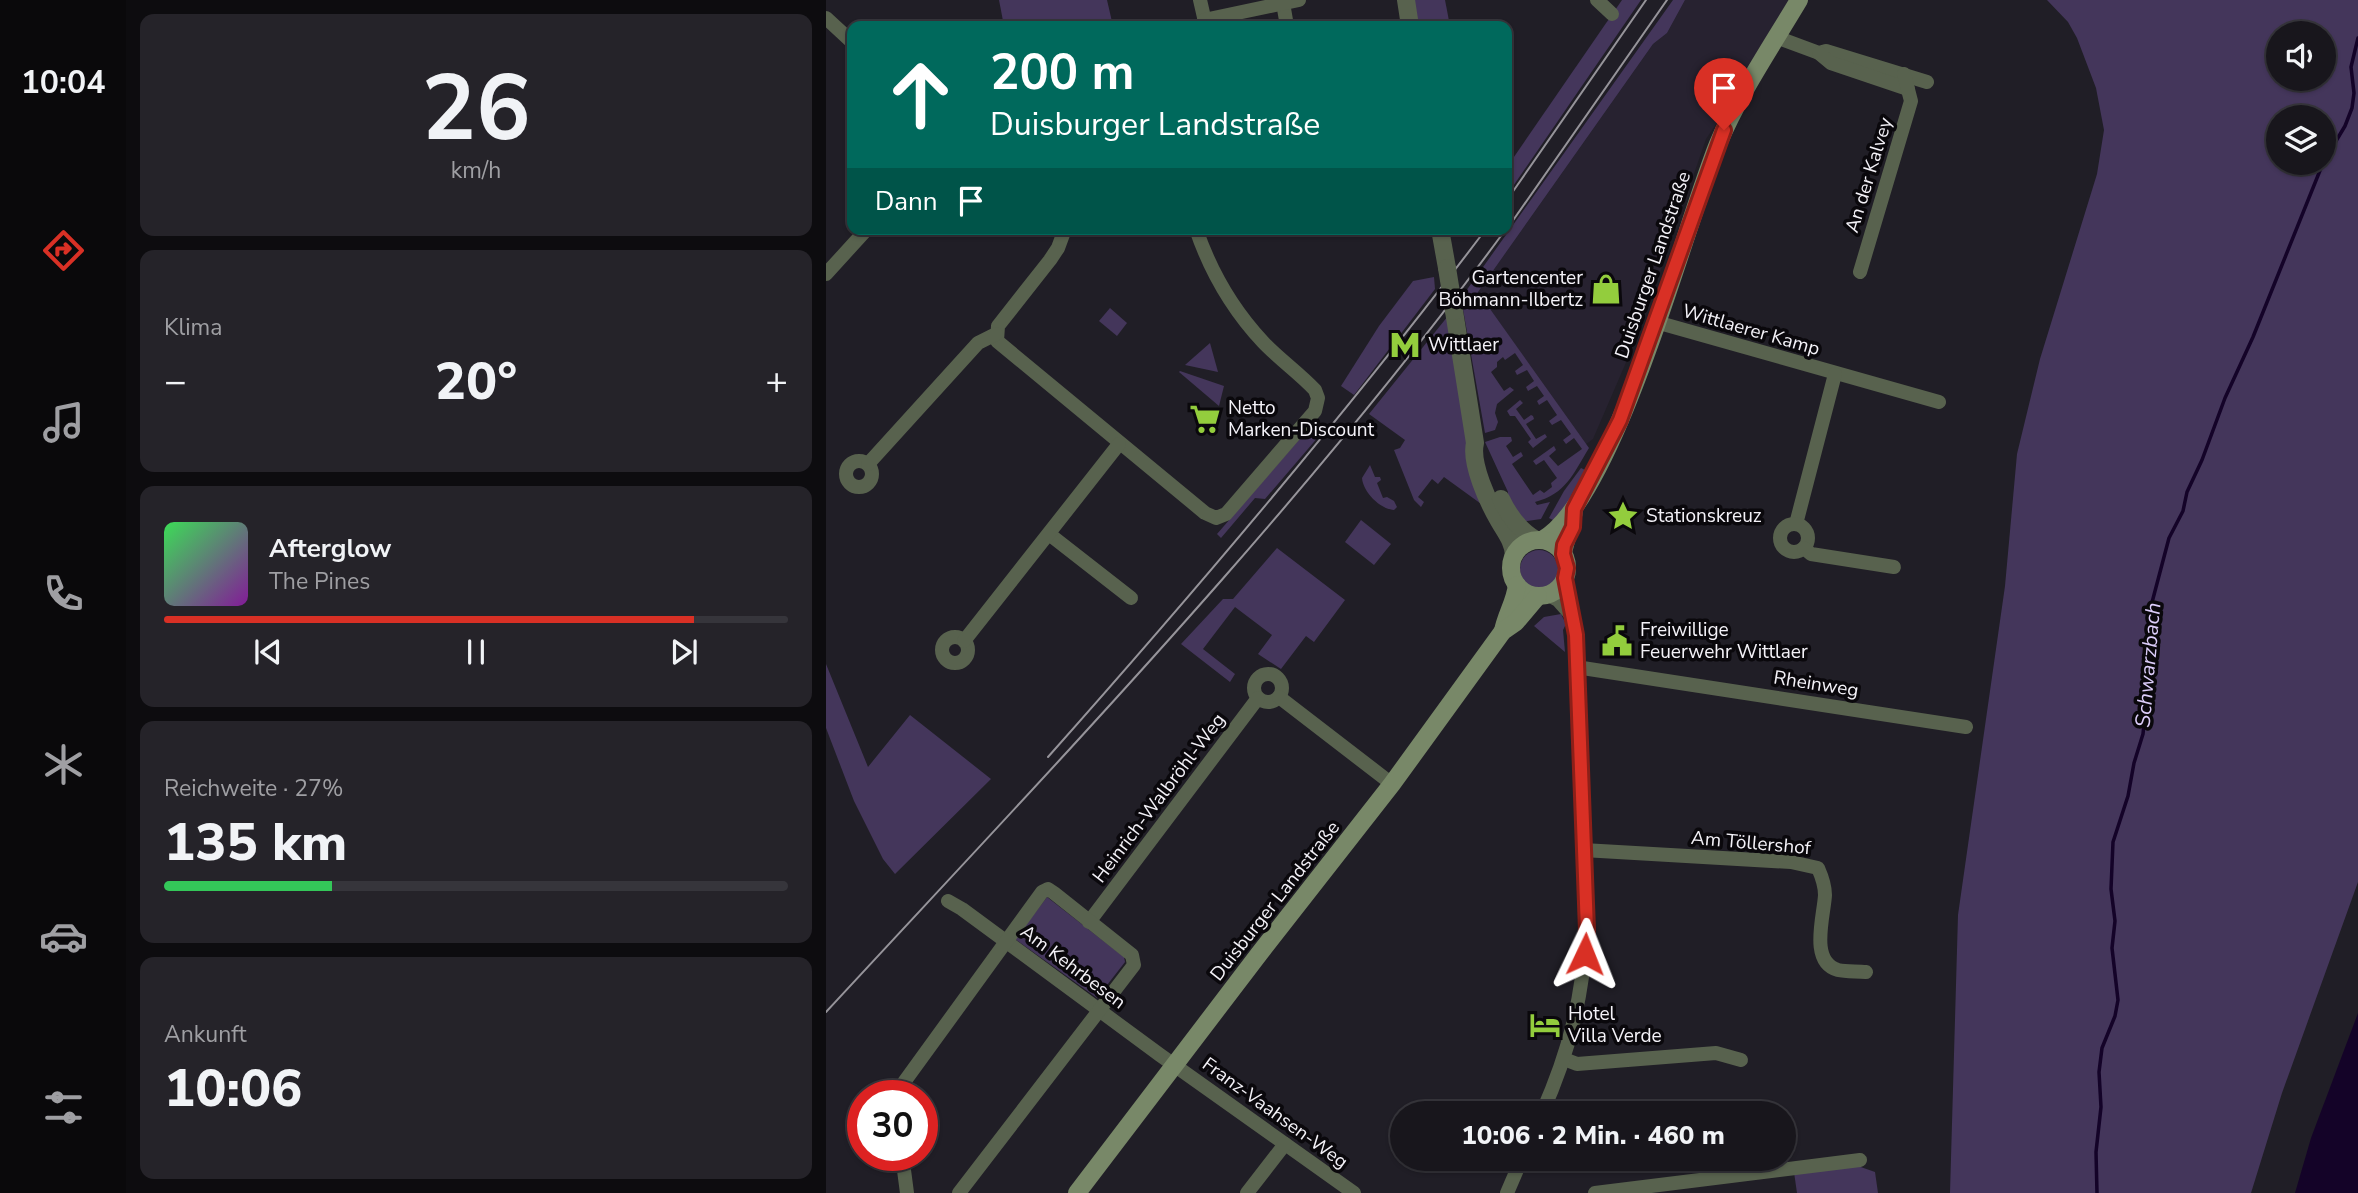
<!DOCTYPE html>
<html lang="de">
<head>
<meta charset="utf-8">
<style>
	body { margin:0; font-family:"Nunito Sans",sans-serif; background:#252329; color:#f1f3f6; height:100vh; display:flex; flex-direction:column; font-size:26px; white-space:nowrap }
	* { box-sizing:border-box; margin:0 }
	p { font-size:23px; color:#9f9fa3 }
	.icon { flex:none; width:38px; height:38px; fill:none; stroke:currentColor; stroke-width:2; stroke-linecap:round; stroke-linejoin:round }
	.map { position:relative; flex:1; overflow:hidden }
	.details { display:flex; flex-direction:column; gap:14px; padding:14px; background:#0d0c0f; width:700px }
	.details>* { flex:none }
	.top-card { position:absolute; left:21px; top:21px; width:665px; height:214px; border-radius:14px; box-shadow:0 2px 5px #0004,0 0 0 2px #36353b; background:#00695c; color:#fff; overflow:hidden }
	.buttons { position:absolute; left:1440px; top:21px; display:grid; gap:14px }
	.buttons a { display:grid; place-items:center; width:70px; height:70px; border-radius:50%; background:#18161c; box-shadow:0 2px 5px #0004,0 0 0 2px #36353b; font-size:35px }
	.speed { position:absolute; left:21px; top:1080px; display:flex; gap:14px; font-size:35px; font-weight:700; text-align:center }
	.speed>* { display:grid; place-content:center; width:91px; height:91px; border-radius:50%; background:#18161c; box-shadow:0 2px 5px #0004,0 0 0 2px #36353b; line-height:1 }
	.speed .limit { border:10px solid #d22; background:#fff; color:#111 }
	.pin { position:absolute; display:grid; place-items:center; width:60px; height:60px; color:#fff; margin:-72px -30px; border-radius:50% 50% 50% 0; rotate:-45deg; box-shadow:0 0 7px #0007 }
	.pin .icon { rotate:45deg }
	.me { position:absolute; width:77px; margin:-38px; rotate:2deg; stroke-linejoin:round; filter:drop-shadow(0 0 5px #0008) }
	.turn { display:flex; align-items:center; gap:24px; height:147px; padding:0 28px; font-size:32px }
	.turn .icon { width:91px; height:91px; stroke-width:2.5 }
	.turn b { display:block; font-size:49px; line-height:60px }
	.then { display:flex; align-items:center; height:66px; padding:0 28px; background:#0003; gap:14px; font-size:26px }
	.big { font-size:52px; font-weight:800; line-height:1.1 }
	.details .widget { flex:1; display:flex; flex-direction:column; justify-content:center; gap:10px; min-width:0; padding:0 24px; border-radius:14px; background:#252329 }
	.details .dial { align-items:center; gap:0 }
	.dial b { font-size:91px; line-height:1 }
	.song { display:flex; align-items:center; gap:21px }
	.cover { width:84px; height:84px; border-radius:10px; background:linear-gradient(135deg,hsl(130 70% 55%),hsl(290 70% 35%)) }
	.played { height:7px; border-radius:4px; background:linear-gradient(90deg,#d93025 85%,#36353b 85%) }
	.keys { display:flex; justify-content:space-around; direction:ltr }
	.heat { display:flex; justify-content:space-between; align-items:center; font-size:38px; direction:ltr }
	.charge { height:10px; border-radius:5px; background:linear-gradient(90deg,#34c759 27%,#36353b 0) }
	.trip { position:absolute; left:564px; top:1101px; width:406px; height:70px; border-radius:35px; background:#18161c; box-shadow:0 2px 5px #0004,0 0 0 2px #36353b; font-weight:800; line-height:70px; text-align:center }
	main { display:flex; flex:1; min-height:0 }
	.menu { display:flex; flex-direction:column; width:126px; justify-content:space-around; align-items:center; background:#0a090b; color:#9f9fa3 }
	.menu .icon { width:49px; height:49px }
	.menu .current { color:#d93025 }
	.menu b { font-size:32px; color:#f1f3f6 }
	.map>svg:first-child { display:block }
</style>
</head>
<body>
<main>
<nav class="menu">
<b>10:04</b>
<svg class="icon current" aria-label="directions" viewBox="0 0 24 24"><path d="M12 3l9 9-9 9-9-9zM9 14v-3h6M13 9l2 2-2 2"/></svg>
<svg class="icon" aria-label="music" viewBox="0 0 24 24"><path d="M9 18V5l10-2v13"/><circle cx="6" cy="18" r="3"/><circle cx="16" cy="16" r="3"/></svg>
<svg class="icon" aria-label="phone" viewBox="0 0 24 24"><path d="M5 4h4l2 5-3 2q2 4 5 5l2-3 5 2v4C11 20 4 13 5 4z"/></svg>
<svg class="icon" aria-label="climate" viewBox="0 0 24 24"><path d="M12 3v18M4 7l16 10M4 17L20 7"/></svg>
<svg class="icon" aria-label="car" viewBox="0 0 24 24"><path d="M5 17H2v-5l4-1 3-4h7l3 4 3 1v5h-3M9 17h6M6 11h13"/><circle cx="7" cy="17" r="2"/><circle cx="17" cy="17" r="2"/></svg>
<svg class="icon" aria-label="filters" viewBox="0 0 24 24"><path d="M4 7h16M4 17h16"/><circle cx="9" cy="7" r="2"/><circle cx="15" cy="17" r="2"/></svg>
</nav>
<section class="details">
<div class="widget dial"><b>26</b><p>km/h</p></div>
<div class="widget"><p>Klima</p>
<div class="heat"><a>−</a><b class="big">20°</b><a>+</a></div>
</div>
<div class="widget">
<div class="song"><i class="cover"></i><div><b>Afterglow</b><p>The Pines</p></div></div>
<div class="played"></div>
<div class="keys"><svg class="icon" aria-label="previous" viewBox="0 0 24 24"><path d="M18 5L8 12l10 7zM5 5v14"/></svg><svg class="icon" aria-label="pause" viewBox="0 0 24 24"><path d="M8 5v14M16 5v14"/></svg><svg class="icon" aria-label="next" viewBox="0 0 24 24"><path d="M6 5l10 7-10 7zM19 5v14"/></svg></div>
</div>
<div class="widget"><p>Reichweite · 27%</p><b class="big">135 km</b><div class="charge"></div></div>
<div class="widget"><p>Ankunft</p><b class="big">10:06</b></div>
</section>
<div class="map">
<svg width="1532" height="1193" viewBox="0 0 1532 1193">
	<rect width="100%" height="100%" fill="#201e26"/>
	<!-- built -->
	<path fill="#272230" d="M 859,0 L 963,0 L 901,108 L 880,139 L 814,330 L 767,439 L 759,445 L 652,292 L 827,44 L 841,33 Z"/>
	<!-- green -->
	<g fill="#44365b" fill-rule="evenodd">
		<path d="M 173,0 L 281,0 L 287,26 L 178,26 Z"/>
		<path d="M 587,0 L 619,0 L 624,26 L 591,26 Z"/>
		<path d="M 796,0 L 815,0 L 681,195 L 681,167 Z"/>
		<path d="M 847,0 L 859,0 L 841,33 L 827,44 L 652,292 L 763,448 C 747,474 740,494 709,502 L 711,505 L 724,502 L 715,519 L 695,522 L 682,502 L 682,492 L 659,442 L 674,437 L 685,437 L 686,441 L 680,446 L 687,457 L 695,452 L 697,456 L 686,464 L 707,495 L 714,490 L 718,493 L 726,487 L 725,483 L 731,478 L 718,460 L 710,465 L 707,461 L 728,446 L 730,450 L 723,456 L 732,466 L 756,449 L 748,438 L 740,444 L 737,440 L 745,434 L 735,420 L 726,425 L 723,421 L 731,415 L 721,400 L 713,405 L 711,401 L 718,396 L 711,386 L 702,391 L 700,387 L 708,381 L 701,370 L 691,375 L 689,371 L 697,365 L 689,353 L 679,360 L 677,357 L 671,362 L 671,367 L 665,372 L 678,391 L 684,387 L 688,390 L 671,404 L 669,413 L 672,422 L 669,430 L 659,433 L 635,298 Z"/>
		<path d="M 1221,0 L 1532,0 L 1532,882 L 1456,1093 L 1425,1193 L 1124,1193 L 1132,915 L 1179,586 L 1191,454 L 1214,359 L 1271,174 L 1278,130 L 1270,88 L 1251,38 L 1242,22 ZM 1452,33 L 1498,33 L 1498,79 L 1452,79 ZM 1452,117 L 1498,117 L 1498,163 L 1452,163 Z"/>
		<path d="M 608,277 L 609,289 L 528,395 L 515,386 L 553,326 L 587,281 Z"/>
		<path d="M 284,308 L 301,323 L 291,336 L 273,321 Z"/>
		<path d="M 622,316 L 658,506 L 618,477 L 612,484 L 606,479 L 592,497 L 598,502 L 595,507 L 588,500 L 568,450 L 574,448 L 579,440 L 543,414 Z"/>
		<path d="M 384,343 L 392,372 L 359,365 Z"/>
		<path d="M 354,371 L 398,386 L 393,406 L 353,372 Z"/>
		<path d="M 694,400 L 697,403 L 690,409 L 698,420 L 705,415 L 707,416 L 708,419 L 700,424 L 710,439 L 719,434 L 721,437 L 707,448 L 702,442 L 705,439 L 689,416 L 684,416 L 681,411 Z"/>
		<path d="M 491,419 L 492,426 L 499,429 L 439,499 L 429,498 L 395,538 L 391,534 Z"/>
		<path d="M 544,465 L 549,477 L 554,477 L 555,480 L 551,483 L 557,498 L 561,497 L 568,501 L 571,507 L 568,510 C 554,509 537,492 536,478 Z"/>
		<path d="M 755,468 L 759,470 L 731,522 L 723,518 L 738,491 Z"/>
		<path d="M 535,520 L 565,544 L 548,565 L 519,542 Z"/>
		<path d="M 451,548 L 519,600 L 488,642 L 480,636 L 455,669 L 432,654 L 446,635 L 409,607 L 377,649 L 409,674 L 404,682 L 355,644 L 397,599 L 407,599 Z"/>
		<circle cx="713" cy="569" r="19"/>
		<path d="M 735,614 L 740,624 L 737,630 L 739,652 L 708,626 L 718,617 Z"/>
		<path d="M 0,664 L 42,767 L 84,715 L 165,779 L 69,874 L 57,859 L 28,801 L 0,728 Z"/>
		<path d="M 221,897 L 298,957 L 299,962 L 271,998 L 189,939 Z"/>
		<path d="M 1029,1165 L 1049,1172 L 1052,1193 L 971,1193 L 968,1172 Z"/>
	</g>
	<!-- water -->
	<path fill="#140328" d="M 1532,1013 L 1532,1193 L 1469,1193 L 1485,1138 Z"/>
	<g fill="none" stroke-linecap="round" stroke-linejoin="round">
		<!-- stream -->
		<g stroke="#140328" stroke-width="3.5">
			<path d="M 1498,161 L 1519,126 L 1526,108 L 1528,93 L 1525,67 L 1532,38"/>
			<path d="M 1271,1193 L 1270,1152 L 1275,1107 L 1273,1072 L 1276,1048 L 1289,1016 L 1292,1000 L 1286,948 L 1289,921 L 1285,889 L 1287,842 L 1302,796 L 1308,763 L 1317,734 L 1322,684 L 1324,610 L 1343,538 L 1357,511 L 1361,492 L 1376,460 L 1399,398 L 1427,337 L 1497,163"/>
		</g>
		<!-- minor -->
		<g stroke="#58624e" stroke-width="14">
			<path d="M 374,0 L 380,26"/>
			<path d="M 771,0 L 786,14"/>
			<path d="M 457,3 L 461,26"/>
			<path d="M 0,18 L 26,42"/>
			<path d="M 378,20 L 473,0"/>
			<path d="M 950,37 L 993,53 L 1000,51 L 1101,82"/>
			<path d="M 993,53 L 1005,63 L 1082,89"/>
			<path d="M 239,229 L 232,248 L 224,260 L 172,326 L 171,341 L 379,513 L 390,518 L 400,514 L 489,411 L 492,398 L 489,390 C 473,373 453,359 437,342 C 407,310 384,270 370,229"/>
			<path d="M 1034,272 L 1085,101 L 1078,74"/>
			<path d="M 0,274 L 41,229"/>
			<path d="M 830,322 L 1113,402"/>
			<circle cx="33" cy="474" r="13"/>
			<path d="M 42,464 L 152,343 L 170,334"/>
			<path d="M 970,524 L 1009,374"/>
			<circle cx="968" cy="538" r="14"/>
			<path d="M 223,534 L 305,598"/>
			<path d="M 978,548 L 985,554 L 1068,567"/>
			<path d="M 721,594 L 732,600 L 747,617"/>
			<circle cx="129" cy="650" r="13"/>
			<path d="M 138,641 L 293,444"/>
			<path d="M 750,667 L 1140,727"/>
			<circle cx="442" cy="688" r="14"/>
			<path d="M 453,697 L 566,784"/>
			<path d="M 757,850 L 965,862 L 992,868 C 996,877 999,885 999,895 C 998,916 983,962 1012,970 C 1020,972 1031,971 1040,972"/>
			<path d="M 122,901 L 136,909 L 334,1055 L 528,1193"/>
			<path d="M 263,922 L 432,698"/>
			<path d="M 738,1059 L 751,1064 L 890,1053 L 915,1060"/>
			<path d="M 68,1096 L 216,892 L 222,889 L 228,893 L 306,955 L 308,965 L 133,1193"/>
			<path d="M 716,1113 C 744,1050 756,999 761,930 L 750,635 L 739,578"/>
			<path d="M 76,1155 L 81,1193"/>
			<path d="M 421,1193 L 459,1144"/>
			<path d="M 681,1193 L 696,1158"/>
			<path d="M 769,1193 L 1034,1160"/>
		</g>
		<!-- tertiary -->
		<g stroke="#58624e" stroke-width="18">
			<path d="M 580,0 L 584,26"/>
			<path d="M 614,229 L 621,268"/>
			<path d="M 628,311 L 649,443 C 644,463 662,502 673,521 C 680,533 687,541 688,555"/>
			<path d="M 675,499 C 683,516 693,530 710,540"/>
		</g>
		<!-- secondary -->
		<g stroke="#788868" stroke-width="18">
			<path d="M 716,540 C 788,500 858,228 892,144 C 913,94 945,47 973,0"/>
			<circle cx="713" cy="568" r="28"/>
			<path d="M 737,554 C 739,538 747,526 748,509"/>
			<path d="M 677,631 C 680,615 689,602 691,585"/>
			<path d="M 251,1193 L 433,954 L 566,784 L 677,631 L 690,622 L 712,596"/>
		</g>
		<!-- tram -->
		<g stroke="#96949a" stroke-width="2">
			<path d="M 681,200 L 820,0"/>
			<path d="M 681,229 L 841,0"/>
			<path d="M 222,757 C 374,586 522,412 660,229"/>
			<path d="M 0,1012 C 235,758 475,509 680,229"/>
		</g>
		<!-- tertiary-bridge -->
		<path stroke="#58624e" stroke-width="18" d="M 621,268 L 628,311"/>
	</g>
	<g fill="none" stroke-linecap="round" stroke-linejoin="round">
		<!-- route casing -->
		<g stroke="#8d1f18" stroke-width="18">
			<path id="route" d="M 759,954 L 761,930 L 750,635 L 739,578 L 741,568 L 737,554 L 738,545 L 747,527 L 748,509 L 794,420 L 898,130"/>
		</g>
		<!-- route -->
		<use href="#route" stroke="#d93025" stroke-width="12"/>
	</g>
	<!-- icons -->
	<defs>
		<g id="shop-bare" transform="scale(2.415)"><path d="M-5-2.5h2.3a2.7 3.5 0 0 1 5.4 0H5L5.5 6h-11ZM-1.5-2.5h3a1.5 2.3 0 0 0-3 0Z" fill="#93cd3d" stroke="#0a080c" stroke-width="2.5" paint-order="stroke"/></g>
		<g id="metro-bare" transform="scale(2.415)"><path d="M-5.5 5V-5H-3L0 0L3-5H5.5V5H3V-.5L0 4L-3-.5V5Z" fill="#93cd3d" stroke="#0a080c" stroke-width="2.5" paint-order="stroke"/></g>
		<g id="supermarket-bare" transform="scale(2.415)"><path d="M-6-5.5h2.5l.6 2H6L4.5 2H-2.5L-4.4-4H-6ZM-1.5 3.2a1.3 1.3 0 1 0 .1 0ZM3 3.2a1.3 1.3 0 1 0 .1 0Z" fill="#93cd3d" stroke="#0a080c" stroke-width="2.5" paint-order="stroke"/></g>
		<g id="sight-bare" transform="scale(2.415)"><path d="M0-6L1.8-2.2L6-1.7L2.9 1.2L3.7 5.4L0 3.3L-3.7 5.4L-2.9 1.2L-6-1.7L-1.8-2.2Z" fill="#93cd3d" stroke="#0a080c" stroke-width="2.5" paint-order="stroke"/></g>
		<g id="civic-bare" transform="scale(2.415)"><path d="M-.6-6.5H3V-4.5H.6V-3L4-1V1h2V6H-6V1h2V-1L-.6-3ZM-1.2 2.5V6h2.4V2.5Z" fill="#93cd3d" stroke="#0a080c" stroke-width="2.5" paint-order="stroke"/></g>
		<g id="hotel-bare" transform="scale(2.415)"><path d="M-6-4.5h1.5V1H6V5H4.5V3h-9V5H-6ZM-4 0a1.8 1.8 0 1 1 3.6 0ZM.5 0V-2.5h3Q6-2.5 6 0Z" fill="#93cd3d" stroke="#0a080c" stroke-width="2.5" paint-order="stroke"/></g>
	</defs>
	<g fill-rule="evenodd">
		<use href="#shop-bare" x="780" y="289"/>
		<use href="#metro-bare" x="579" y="345"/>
		<use href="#supermarket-bare" x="379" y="419"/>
		<use href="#sight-bare" x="797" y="516"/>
		<use href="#civic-bare" x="791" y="641"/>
		<use href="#hotel-bare" x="719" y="1025"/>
	</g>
	<g text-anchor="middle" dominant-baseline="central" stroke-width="7" stroke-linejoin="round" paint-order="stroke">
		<!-- street labels -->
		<g font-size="19" fill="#f4f2f8" stroke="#0a080c">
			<text transform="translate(1043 175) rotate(-73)">An der Kalvey</text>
			<text transform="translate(827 265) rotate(-71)">Duisburger Landstraße</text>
			<text transform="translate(925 330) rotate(16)">Wittlaerer Kamp</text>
			<text transform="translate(990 684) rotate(9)">Rheinweg</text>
			<text transform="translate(333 798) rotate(-53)">Heinrich-Walbröhl-Weg</text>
			<text transform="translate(925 843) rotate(5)">Am Töllershof</text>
			<text transform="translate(449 901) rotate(-52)">Duisburger Landstraße</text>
			<text transform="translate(247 967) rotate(37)">Am Kehrbesen</text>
			<text transform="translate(449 1113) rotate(36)">Franz-Vaahsen-Weg</text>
		</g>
		<!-- poi labels -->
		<g font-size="19" fill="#f4f2f8" stroke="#0a080c" text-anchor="start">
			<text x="757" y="278" text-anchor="end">Gartencenter<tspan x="757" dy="22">Böhmann-Ilbertz</tspan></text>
			<text x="602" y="345">Wittlaer</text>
			<text x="402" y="408">Netto<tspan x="402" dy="22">Marken-Discount</tspan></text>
			<text x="820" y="516">Stationskreuz</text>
			<text x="814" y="630">Freiwillige<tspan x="814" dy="22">Feuerwehr Wittlaer</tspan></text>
			<text x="742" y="1014">Hotel<tspan x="742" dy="22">Villa Verde</tspan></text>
		</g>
		<!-- water labels -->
		<g font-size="21" font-style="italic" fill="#dccdfa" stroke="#0a080c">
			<text transform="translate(1322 665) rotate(-85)">Schwarzbach</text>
		</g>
	</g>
</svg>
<div class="buttons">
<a><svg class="icon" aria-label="sound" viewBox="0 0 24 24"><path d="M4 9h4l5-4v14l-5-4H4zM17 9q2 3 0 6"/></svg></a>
<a><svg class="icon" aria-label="layers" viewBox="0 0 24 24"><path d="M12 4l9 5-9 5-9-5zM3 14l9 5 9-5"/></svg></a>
</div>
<div class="speed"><div class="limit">30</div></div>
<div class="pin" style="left:898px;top:130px;background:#d93025"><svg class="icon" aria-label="arrive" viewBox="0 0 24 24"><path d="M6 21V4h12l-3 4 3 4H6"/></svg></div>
<svg class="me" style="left:759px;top:954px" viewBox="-20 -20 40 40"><path d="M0-17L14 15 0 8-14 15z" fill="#d93025" stroke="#fff" stroke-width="4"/></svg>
<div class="trip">10:06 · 2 Min. · 460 m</div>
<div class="top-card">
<div class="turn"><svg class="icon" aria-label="ahead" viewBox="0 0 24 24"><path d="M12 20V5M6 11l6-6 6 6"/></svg><div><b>200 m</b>Duisburger Landstraße</div></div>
<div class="then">Dann<svg class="icon" aria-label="arrive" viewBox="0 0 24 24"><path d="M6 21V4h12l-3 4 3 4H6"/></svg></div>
</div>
</div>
</main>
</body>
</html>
